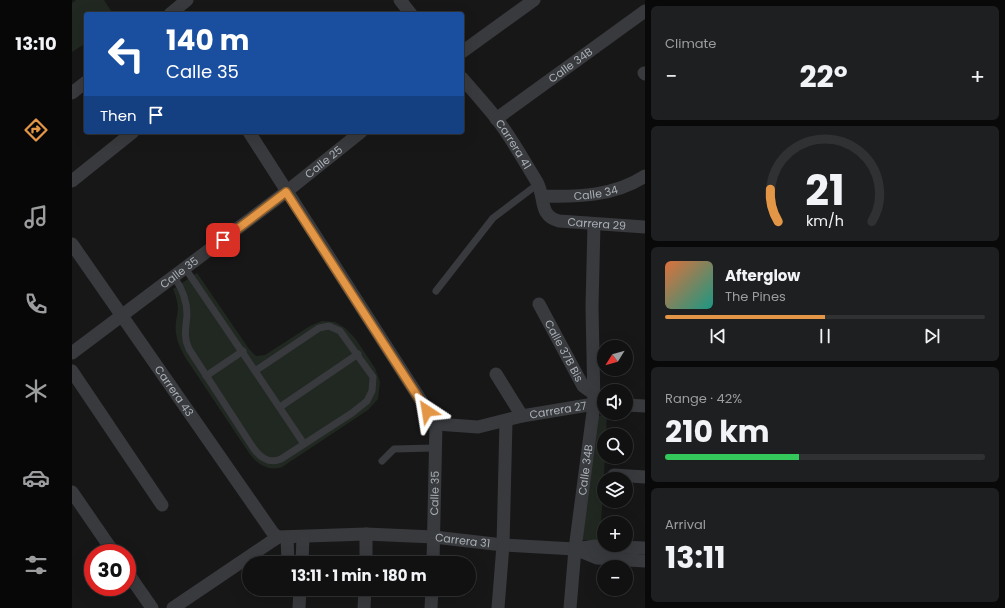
<!DOCTYPE html>
<html lang="en">
<head>
<meta charset="utf-8">
<style>
	body { margin:0; font-family:Poppins,sans-serif; background:#1e1f20; color:#f1f3f6; height:100vh; display:flex; flex-direction:column; font-size:15px; white-space:nowrap }
	* { box-sizing:border-box; margin:0 }
	p { font-size:13px; color:#9c9d9f }
	.icon { flex:none; width:22px; height:22px; fill:none; stroke:currentColor; stroke-width:2; stroke-linecap:round; stroke-linejoin:round }
	.map { position:relative; flex:1; overflow:hidden }
	.details { display:flex; flex-direction:column; gap:6px; padding:6px; background:#09090a; width:360px }
	.details>* { flex:none }
	.guide { position:absolute; left:12px; top:12px; width:380px; height:122px; border-radius:4px; box-shadow:0 4px 16px #0002,0 0 0 1px #303132; background:#1a4fa0; color:#fff; overflow:hidden }
	.needle { width:26px; rotate:233deg }
	.controls { position:absolute; left:525px; top:340px; display:grid; gap:8px }
	.controls a { display:grid; place-items:center; width:36px; height:36px; border-radius:50%; background:#111112; box-shadow:0 4px 16px #0002,0 0 0 1px #303132; font-size:20px }
	.speed { position:absolute; left:12px; top:544px; display:flex; gap:8px; font-size:20px; font-weight:700; text-align:center }
	.speed>* { display:grid; place-content:center; width:52px; height:52px; border-radius:50%; background:#111112; box-shadow:0 4px 16px #0002,0 0 0 1px #303132; line-height:1 }
	.speed .limit { border:6px solid #d22; background:#fff; color:#111 }
	.pin { position:absolute; display:grid; place-items:center; width:34px; height:34px; color:#fff; margin:-17px; border-radius:8px; box-shadow:0 2px 6px #0006 }
	.me { position:absolute; width:44px; margin:-22px; rotate:327deg; stroke-linejoin:round; filter:drop-shadow(0 0 3px #0008) }
	.turn { display:flex; align-items:center; gap:14px; height:84px; padding:0 16px; font-size:18px }
	.turn .icon { width:52px; height:52px; stroke-width:2.5 }
	.turn b { display:block; font-size:28px; line-height:34px }
	.then { display:flex; align-items:center; height:38px; padding:0 16px; background:#0003; gap:8px; font-size:15px }
	.big { font-size:30px; font-weight:700; line-height:1.1 }
	.details .widget { flex:1; display:flex; flex-direction:column; justify-content:center; gap:6px; min-width:0; padding:0 14px; border-radius:6px; background:#1e1f20 }
	.details .dial { align-items:center; gap:0 }
	.dial svg { height:104px; overflow:visible; fill:none; stroke:#303132; stroke-width:7; stroke-linecap:round; text-anchor:middle }
	.dial text { fill:#f1f3f6; stroke:none }
	.song { display:flex; align-items:center; gap:12px }
	.cover { width:48px; height:48px; border-radius:6px; background:linear-gradient(135deg,hsl(20 70% 55%),hsl(170 70% 35%)) }
	.played { height:4px; border-radius:2px; background:linear-gradient(90deg,#e39645 50%,#303132 50%) }
	.keys { display:flex; justify-content:space-around; direction:ltr }
	.heat { display:flex; justify-content:space-between; align-items:center; font-size:22px; direction:ltr }
	.charge { height:6px; border-radius:3px; background:linear-gradient(90deg,#34c759 42%,#303132 0) }
	.trip { position:absolute; left:170px; top:556px; width:234px; height:40px; border-radius:20px; background:#111112; box-shadow:0 4px 16px #0002,0 0 0 1px #303132; font-weight:700; line-height:40px; text-align:center }
	main { display:flex; flex:1; min-height:0 }
	.tabs { display:flex; flex-direction:column; width:72px; justify-content:space-around; align-items:center; background:#070707; color:#9c9d9f }
	.tabs .icon { width:28px; height:28px }
	.tabs .on { color:#e39645 }
	.tabs b { font-size:18px; color:#f1f3f6 }
	.map>svg:first-child { display:block }
</style>
</head>
<body>
<main>
<nav class="tabs">
<b>13:10</b>
<svg class="icon on" aria-label="directions" viewBox="0 0 24 24"><path d="M12 3l9 9-9 9-9-9zM9 14v-3h6M13 9l2 2-2 2"/></svg>
<svg class="icon" aria-label="music" viewBox="0 0 24 24"><path d="M9 18V5l10-2v13"/><circle cx="6" cy="18" r="3"/><circle cx="16" cy="16" r="3"/></svg>
<svg class="icon" aria-label="phone" viewBox="0 0 24 24"><path d="M5 4h4l2 5-3 2q2 4 5 5l2-3 5 2v4C11 20 4 13 5 4z"/></svg>
<svg class="icon" aria-label="climate" viewBox="0 0 24 24"><path d="M12 3v18M4 7l16 10M4 17L20 7"/></svg>
<svg class="icon" aria-label="car" viewBox="0 0 24 24"><path d="M5 17H2v-5l4-1 3-4h7l3 4 3 1v5h-3M9 17h6M6 11h13"/><circle cx="7" cy="17" r="2"/><circle cx="17" cy="17" r="2"/></svg>
<svg class="icon" aria-label="filters" viewBox="0 0 24 24"><path d="M4 7h16M4 17h16"/><circle cx="9" cy="7" r="2"/><circle cx="15" cy="17" r="2"/></svg>
</nav>
<div class="map">
<svg width="573" height="608" viewBox="0 0 573 608">
	<rect width="100%" height="100%" fill="#171718"/>
	<!-- grass -->
	<g fill="#212821">
		<path d="M 4,0 L 32,0 L 41,14 L 14,14 L 14,43 L 0,52 L 0,3 Z"/>
		<path d="M 125,273 L 177,349 L 184,356 L 193,355 L 238,326 L 250,321 L 263,322 L 273,328 L 283,338 L 303,368 L 308,382 L 306,399 L 296,410 L 210,467 C 196,472 184,463 177,453 L 113,357 C 109,349 105,342 104,333 C 102,314 111,312 101,289 Z"/>
		<path d="M 535,415 L 534,435 L 532,435 L 533,457 L 528,540 L 509,540 L 525,416 Z"/>
	</g>
	<g fill="none" stroke-linecap="round" stroke-linejoin="round">
		<!-- lane -->
		<g stroke="#383a3d" stroke-width="7">
			<path d="M 102,277 C 110,288 115,300 115,315 C 114,327 111,337 117,349 L 182,449 C 189,458 197,464 209,459 L 280,413 L 295,401 L 300,391 L 301,377 L 268,331 L 257,326 L 247,328 L 183,371 L 113,268"/>
			<path d="M 364,291 L 421,218 L 466,184"/>
			<path d="M 183,371 L 232,444"/>
			<path d="M 134,376 L 171,351"/>
			<path d="M 208,407 L 286,354"/>
			<path d="M 310,461 L 322,449 L 362,448"/>
		</g>
		<!-- street -->
		<g stroke="#383a3d" stroke-width="13">
			<path d="M 328,0 L 339,14"/>
			<path d="M 98,14 L 115,0"/>
			<path d="M 390,52 L 462,0"/>
			<path d="M 572,73 L 573,74"/>
			<path id="s1" d="M 390,78 C 401,91 413,104 424,118 C 439,137 452,161 465,182 C 474,199 466,215 487,221 L 573,227"/>
			<path d="M 0,93 L 14,82"/>
			<path id="s2" d="M 424,119 L 573,11"/>
			<path d="M 177,132 L 364,424"/>
			<path d="M 0,181 L 61,132"/>
			<path id="s3" d="M 471,196 C 506,197 543,196 573,176"/>
			<path id="s4" d="M 0,244 L 201,533 L 206,537"/>
			<path id="s5" d="M 467,304 L 511,386 L 522,394"/>
			<path id="s6" d="M 0,353 L 214,192 L 289,132"/>
			<path d="M 0,371 L 90,505"/>
			<path d="M 424,374 L 450,416"/>
			<path d="M 554,405 L 573,406"/>
			<path id="s7" d="M 364,424 L 406,427 L 450,416 L 522,404 L 532,404"/>
			<path d="M 542,475 L 573,477"/>
			<path d="M 0,492 L 42,553"/>
			<path id="s8" d="M 206,537 L 294,534 L 362,537 L 431,545 L 503,549 L 525,558 L 573,561"/>
			<path d="M 215,537 L 216,563"/>
			<path d="M 503,549 L 523,546 L 573,548"/>
			<path d="M 230,563 L 231,537"/>
			<path d="M 294,563 L 294,534"/>
			<path id="s9" d="M 361,563 L 364,424"/>
			<path d="M 55,572 L 80,608"/>
			<path d="M 101,608 L 206,537"/>
			<path d="M 227,608 L 228,589"/>
			<path d="M 292,608 L 293,589"/>
			<path d="M 359,608 L 360,589"/>
			<path d="M 426,608 L 431,545 L 434,421"/>
			<path id="s10" d="M 498,608 L 503,549 L 522,404 L 520,307 L 522,224"/>
		</g>
	</g>
	<g fill="none" stroke-linecap="round" stroke-linejoin="round">
		<!-- route casing -->
		<g stroke="#94622d" stroke-width="10">
			<path id="route" d="M 151,240 L 214,192 L 355,411"/>
		</g>
		<!-- route -->
		<use href="#route" stroke="#e39645" stroke-width="7"/>
	</g>
	<g text-anchor="middle" dominant-baseline="central" stroke-width="3" stroke-linejoin="round" paint-order="stroke">
		<!-- street labels -->
		<g font-size="11" fill="#aab0b7" stroke="#121213">
			<text stroke="none"><textPath href="#s2" startOffset="92">Calle 34B</textPath></text>
			<text stroke="none"><textPath href="#s1" startOffset="84">Carrera 41</textPath></text>
			<text stroke="none"><textPath href="#s6" startOffset="316">Calle 25</textPath></text>
			<text stroke="none"><textPath href="#s3" startOffset="53">Calle 34</textPath></text>
			<text stroke="none"><textPath href="#s1" startOffset="214">Carrera 29</textPath></text>
			<text stroke="none"><textPath href="#s6" startOffset="134">Calle 35</textPath></text>
			<text stroke="none"><textPath href="#s5" startOffset="53">Calle 37B Bis</textPath></text>
			<text stroke="none"><textPath href="#s4" startOffset="179">Carrera 43</textPath></text>
			<text stroke="none"><textPath href="#s7" startOffset="124">Carrera 27</textPath></text>
			<text stroke="none"><textPath href="#s10" startOffset="139">Calle 34B</textPath></text>
			<text stroke="none"><textPath href="#s9" startOffset="70">Calle 35</textPath></text>
			<text stroke="none"><textPath href="#s8" startOffset="185">Carrera 31</textPath></text>
		</g>
	</g>
</svg>
<div class="controls">
<a><svg class="needle" viewBox="-14 -14 28 28"><path d="M0-13l5 13h-10z" fill="#e53935"/><path d="M0 13l5-13h-10z" fill="#9c9d9f"/></svg></a>
<a><svg class="icon" aria-label="sound" viewBox="0 0 24 24"><path d="M4 9h4l5-4v14l-5-4H4zM17 9q2 3 0 6"/></svg></a>
<a><svg class="icon" aria-label="search" viewBox="0 0 24 24"><circle cx="10" cy="10" r="6"/><path d="M15 15l6 6"/></svg></a>
<a><svg class="icon" aria-label="layers" viewBox="0 0 24 24"><path d="M12 4l9 5-9 5-9-5zM3 14l9 5 9-5"/></svg></a>
<a>+</a>
<a>−</a>
</div>
<div class="speed"><div class="limit">30</div></div>
<div class="pin" style="left:151px;top:240px;background:#d93025"><svg class="icon" aria-label="arrive" viewBox="0 0 24 24"><path d="M6 21V4h12l-3 4 3 4H6"/></svg></div>
<svg class="me" style="left:355px;top:411px" viewBox="-20 -20 40 40"><path d="M0-17L14 15 0 8-14 15z" fill="#e39645" stroke="#fff" stroke-width="4"/></svg>
<div class="trip">13:11 · 1 min · 180 m</div>
<div class="guide">
<div class="turn"><svg class="icon" aria-label="left" viewBox="0 0 24 24"><path d="M17 20v-9H6M10 6l-5 5 5 5"/></svg><div><b>140 m</b>Calle 35</div></div>
<div class="then">Then<svg class="icon" aria-label="arrive" viewBox="0 0 24 24"><path d="M6 21V4h12l-3 4 3 4H6"/></svg></div>
</div>
</div>
<section class="details">
<div class="widget"><p>Climate</p>
<div class="heat"><a>−</a><b class="big">22°</b><a>+</a></div>
</div>
<div class="widget dial"><svg viewBox="0 0 100 80">
<path d="M14 69A42 42 0 1 1 86 69"/>
<path d="M14 69A42 42 0 0 1 8 44" stroke="#e39645"/>
<text x="50" y="56" font-size="32" font-weight="700">21</text>
<text x="50" y="72" font-size="11">km/h</text>
</svg></div>
<div class="widget">
<div class="song"><i class="cover"></i><div><b>Afterglow</b><p>The Pines</p></div></div>
<div class="played"></div>
<div class="keys"><svg class="icon" aria-label="previous" viewBox="0 0 24 24"><path d="M18 5L8 12l10 7zM5 5v14"/></svg><svg class="icon" aria-label="pause" viewBox="0 0 24 24"><path d="M8 5v14M16 5v14"/></svg><svg class="icon" aria-label="next" viewBox="0 0 24 24"><path d="M6 5l10 7-10 7zM19 5v14"/></svg></div>
</div>
<div class="widget"><p>Range · 42%</p><b class="big">210 km</b><div class="charge"></div></div>
<div class="widget"><p>Arrival</p><b class="big">13:11</b></div>
</section>
</main>
</body>
</html>
